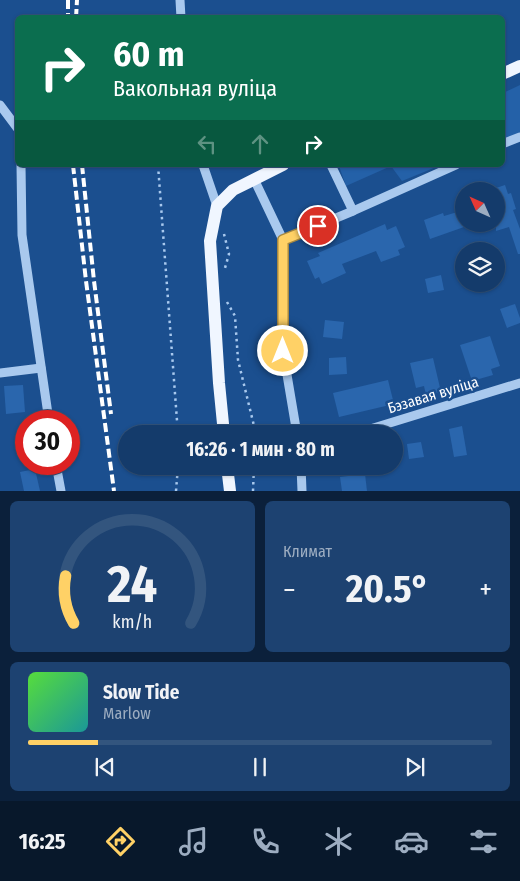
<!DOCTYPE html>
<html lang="ru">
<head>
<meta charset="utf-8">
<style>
	body { margin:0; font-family:"Fira Sans Condensed",sans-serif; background:#1d4271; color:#f1f3f6; height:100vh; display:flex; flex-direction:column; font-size:19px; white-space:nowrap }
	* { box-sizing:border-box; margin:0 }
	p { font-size:16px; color:#9dadc1 }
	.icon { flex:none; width:28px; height:28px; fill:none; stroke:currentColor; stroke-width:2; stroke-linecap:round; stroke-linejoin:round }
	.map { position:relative; height:491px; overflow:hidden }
	.side { display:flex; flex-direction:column; gap:10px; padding:10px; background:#0b203b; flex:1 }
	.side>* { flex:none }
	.guide { position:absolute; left:15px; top:15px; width:490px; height:152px; border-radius:8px; box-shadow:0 1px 4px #0004,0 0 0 1px #33557e; background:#0b6e4f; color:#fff; overflow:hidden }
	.needle { width:32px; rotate:315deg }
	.controls { position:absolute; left:455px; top:182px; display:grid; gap:10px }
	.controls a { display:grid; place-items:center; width:50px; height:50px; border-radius:50%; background:#143b6b; box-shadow:0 1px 4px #0004,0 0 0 1px #33557e; font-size:25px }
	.speed { position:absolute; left:15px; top:410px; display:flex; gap:10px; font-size:25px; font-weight:700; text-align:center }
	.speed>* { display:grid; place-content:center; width:65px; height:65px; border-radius:50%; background:#143b6b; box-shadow:0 1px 4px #0004,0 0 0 1px #33557e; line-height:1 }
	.speed .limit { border:8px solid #d22; background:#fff; color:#111 }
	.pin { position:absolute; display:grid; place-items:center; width:42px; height:42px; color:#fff; margin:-21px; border:2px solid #fff; border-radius:50%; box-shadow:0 1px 5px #0007 }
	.me { position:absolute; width:55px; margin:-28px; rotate:0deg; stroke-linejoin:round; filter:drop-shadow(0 0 4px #0008) }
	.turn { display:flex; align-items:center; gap:18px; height:105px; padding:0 15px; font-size:22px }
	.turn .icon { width:65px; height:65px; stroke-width:2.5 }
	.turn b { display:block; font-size:35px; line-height:42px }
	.lanes { display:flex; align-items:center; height:48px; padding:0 15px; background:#0003; justify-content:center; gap:25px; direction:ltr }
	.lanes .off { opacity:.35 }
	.big { font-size:38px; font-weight:700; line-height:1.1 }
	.side .widget { flex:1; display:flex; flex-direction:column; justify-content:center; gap:8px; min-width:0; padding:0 18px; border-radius:8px; background:#1d4271 }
	.side .dial { align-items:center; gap:0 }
	.dial svg { height:130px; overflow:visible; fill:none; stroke:#33557e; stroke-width:7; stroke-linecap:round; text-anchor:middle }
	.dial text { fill:#f1f3f6; stroke:none }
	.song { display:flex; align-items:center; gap:15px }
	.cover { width:60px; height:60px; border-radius:8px; background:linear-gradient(135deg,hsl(110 70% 55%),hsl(180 70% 35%)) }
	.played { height:5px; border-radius:2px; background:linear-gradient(90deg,#ffd166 15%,#33557e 15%) }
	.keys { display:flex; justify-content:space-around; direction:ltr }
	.heat { display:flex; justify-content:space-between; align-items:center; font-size:28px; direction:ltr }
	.side .tiles { flex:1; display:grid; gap:10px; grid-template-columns:1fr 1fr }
	.widget:last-child { grid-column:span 2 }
	.trip { position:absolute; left:118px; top:425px; width:285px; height:50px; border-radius:25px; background:#143b6b; box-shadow:0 1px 4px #0004,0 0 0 1px #33557e; font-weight:700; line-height:50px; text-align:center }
	.menu { display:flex; height:80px; justify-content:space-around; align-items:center; background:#08182b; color:#9dadc1 }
	.menu .icon { width:35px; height:35px }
	.menu .current { color:#ffd166 }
	.menu b { font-size:22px; color:#f1f3f6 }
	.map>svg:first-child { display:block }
</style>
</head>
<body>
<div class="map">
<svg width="520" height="491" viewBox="0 0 520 491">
	<rect width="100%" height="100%" fill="#1b4f8f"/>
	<!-- green -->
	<g fill="#2461a8">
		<path d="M 520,85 L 520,133 L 503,140 L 503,93 Z"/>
		<path d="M 340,165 L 441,165 L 402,181 L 391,166 L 346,186 L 339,166 Z"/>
	</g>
	<!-- building -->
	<g fill="#2a66ad">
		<path d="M 505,185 L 508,194 L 511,193 L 516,209 L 513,210 L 520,229 L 520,254 L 518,254 L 509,227 L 496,231 L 496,188 Z"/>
		<path d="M 464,210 L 464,227 L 430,239 L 424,220 L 443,213 L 444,216 Z"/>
		<path d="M 385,224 L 387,230 L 396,226 L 405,247 L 398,250 L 400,255 L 381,262 L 376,251 L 342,264 L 346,273 L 322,284 L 319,277 L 315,279 L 307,261 L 320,256 L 318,253 Z"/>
		<path d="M 441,275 L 444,290 L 428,293 L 425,279 Z"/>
		<path d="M 515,304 L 520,318 L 520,323 L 507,328 L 500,309 Z"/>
		<path d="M 325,320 L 344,322 L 342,339 L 323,337 Z"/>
		<path d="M 490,336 L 500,366 L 491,369 L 493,375 L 472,381 L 460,345 Z"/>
		<path d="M 346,357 L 347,374 L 329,375 L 329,358 Z"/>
		<path d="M 433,358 L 441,392 L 426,395 L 424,386 L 416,388 L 410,363 Z"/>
		<path d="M 388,380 L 394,404 L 339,417 L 333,393 Z"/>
		<path d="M 23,385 L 25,412 L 6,414 L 4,386 Z"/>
		<path d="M 462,426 L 467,455 L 454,457 L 449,429 Z"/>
		<path d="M 421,442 L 424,457 L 409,459 L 407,444 Z"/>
		<path d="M 35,469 L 40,491 L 24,491 L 20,472 Z"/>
		<path d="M 365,474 L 367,491 L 342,491 L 340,477 Z"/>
	</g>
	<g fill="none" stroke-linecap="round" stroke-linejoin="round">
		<!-- path -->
		<g stroke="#a9c9ee" stroke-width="2.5" stroke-dasharray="2.5 4" stroke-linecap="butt">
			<path d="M 158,165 L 178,434"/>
			<path d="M 224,234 L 229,254 L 225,268"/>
			<path d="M 227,302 L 235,316 L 238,360 L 256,434"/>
			<path d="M 176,491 L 178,466"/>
			<path d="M 253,491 L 254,466"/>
		</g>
		<!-- minor -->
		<g stroke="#a9c9ee" stroke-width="9">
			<path d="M 180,0 L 181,18"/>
			<path d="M 0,105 L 18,129"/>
			<path d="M 502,144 L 520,137"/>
			<path d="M 21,165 L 22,235 L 49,421"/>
			<path d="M 203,165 L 217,206"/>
			<path d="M 331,165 L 353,211"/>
			<path d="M 254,179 L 283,240"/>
			<path d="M 0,373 L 41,368"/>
			<path d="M 297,434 L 283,351 L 283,240 L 353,211 L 456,165"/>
			<path d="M 354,434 L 520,383"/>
			<path d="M 56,464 L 61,491"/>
			<path d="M 301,466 L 302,491"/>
		</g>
		<!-- major -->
		<g stroke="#f0f6ff" stroke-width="12">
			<path d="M 502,74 L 520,66"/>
			<path d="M 224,434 L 219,383 L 210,241 L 217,206 L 233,190 L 283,165"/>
			<path d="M 227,466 L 230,491"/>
		</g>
		<!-- rail -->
		<g stroke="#fff" stroke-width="4" stroke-dasharray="9 4" stroke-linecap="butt">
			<path d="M 68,0 L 68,18"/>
			<path d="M 76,18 L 77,0"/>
			<path d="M 73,165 L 86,281 L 114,491"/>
			<path d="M 82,165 L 94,281 L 111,414"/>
		</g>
	</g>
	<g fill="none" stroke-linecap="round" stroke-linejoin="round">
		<!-- route casing -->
		<g stroke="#a68842" stroke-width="12">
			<path id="route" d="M 283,351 L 283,240 L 318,226"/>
		</g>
		<!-- route -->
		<use href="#route" stroke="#ffd166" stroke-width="9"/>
	</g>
	<g text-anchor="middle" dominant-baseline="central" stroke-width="5" stroke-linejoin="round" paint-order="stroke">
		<!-- street labels -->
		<g font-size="15" fill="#fff" stroke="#1b4f8f">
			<text transform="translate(433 395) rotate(-17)">Бэзавая вуліца</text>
		</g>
	</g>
</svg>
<div class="controls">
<a><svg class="needle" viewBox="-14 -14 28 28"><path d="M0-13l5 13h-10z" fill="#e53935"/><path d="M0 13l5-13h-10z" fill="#9dadc1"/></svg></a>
<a><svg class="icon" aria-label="layers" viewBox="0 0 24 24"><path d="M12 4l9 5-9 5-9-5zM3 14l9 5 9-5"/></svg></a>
</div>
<div class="speed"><div class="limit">30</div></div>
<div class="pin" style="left:318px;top:226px;background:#d93025"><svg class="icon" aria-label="arrive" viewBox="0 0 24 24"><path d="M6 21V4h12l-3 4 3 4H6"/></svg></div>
<svg class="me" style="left:283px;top:351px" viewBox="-20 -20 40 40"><circle r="17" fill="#ffd166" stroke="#fff" stroke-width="3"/><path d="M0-11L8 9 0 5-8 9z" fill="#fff"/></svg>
<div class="trip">16:26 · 1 мин · 80 m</div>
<div class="guide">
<div class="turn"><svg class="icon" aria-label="right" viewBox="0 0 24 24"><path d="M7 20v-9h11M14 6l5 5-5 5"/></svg><div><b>60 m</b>Вакольная вуліца</div></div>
<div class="lanes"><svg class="icon off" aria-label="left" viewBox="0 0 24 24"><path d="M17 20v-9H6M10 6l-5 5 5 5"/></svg><svg class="icon off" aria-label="ahead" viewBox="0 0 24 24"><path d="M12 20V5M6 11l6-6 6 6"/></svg><svg class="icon" aria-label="right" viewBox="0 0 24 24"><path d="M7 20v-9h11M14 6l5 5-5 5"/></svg></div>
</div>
</div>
<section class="side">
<div class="tiles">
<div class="widget dial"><svg viewBox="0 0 100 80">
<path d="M14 69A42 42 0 1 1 86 69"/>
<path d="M14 69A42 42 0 0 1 9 40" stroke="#ffd166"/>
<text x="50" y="56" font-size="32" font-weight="700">24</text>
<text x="50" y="72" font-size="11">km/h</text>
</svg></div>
<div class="widget"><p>Климат</p>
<div class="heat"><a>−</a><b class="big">20.5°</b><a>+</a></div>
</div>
<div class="widget">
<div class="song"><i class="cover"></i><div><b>Slow Tide</b><p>Marlow</p></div></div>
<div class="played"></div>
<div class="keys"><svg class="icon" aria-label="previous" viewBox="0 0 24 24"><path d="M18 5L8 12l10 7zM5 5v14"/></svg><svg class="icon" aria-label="pause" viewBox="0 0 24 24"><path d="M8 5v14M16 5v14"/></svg><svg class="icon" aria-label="next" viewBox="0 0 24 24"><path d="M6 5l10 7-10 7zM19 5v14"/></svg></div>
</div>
</div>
</section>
<nav class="menu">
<b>16:25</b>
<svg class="icon current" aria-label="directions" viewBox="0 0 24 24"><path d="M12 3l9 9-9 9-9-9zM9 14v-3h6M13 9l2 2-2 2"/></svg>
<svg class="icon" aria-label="music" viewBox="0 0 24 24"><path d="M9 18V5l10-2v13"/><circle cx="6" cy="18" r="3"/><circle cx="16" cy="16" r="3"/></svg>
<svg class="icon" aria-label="phone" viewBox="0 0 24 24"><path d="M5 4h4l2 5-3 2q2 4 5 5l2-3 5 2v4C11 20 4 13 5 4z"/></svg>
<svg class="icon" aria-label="climate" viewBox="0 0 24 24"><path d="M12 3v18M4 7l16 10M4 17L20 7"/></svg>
<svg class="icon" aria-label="car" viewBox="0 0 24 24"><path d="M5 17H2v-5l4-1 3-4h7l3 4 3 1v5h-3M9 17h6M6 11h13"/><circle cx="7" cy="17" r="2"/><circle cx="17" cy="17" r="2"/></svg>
<svg class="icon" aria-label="filters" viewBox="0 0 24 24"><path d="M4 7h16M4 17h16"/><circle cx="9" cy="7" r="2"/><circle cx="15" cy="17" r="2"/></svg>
</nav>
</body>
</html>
